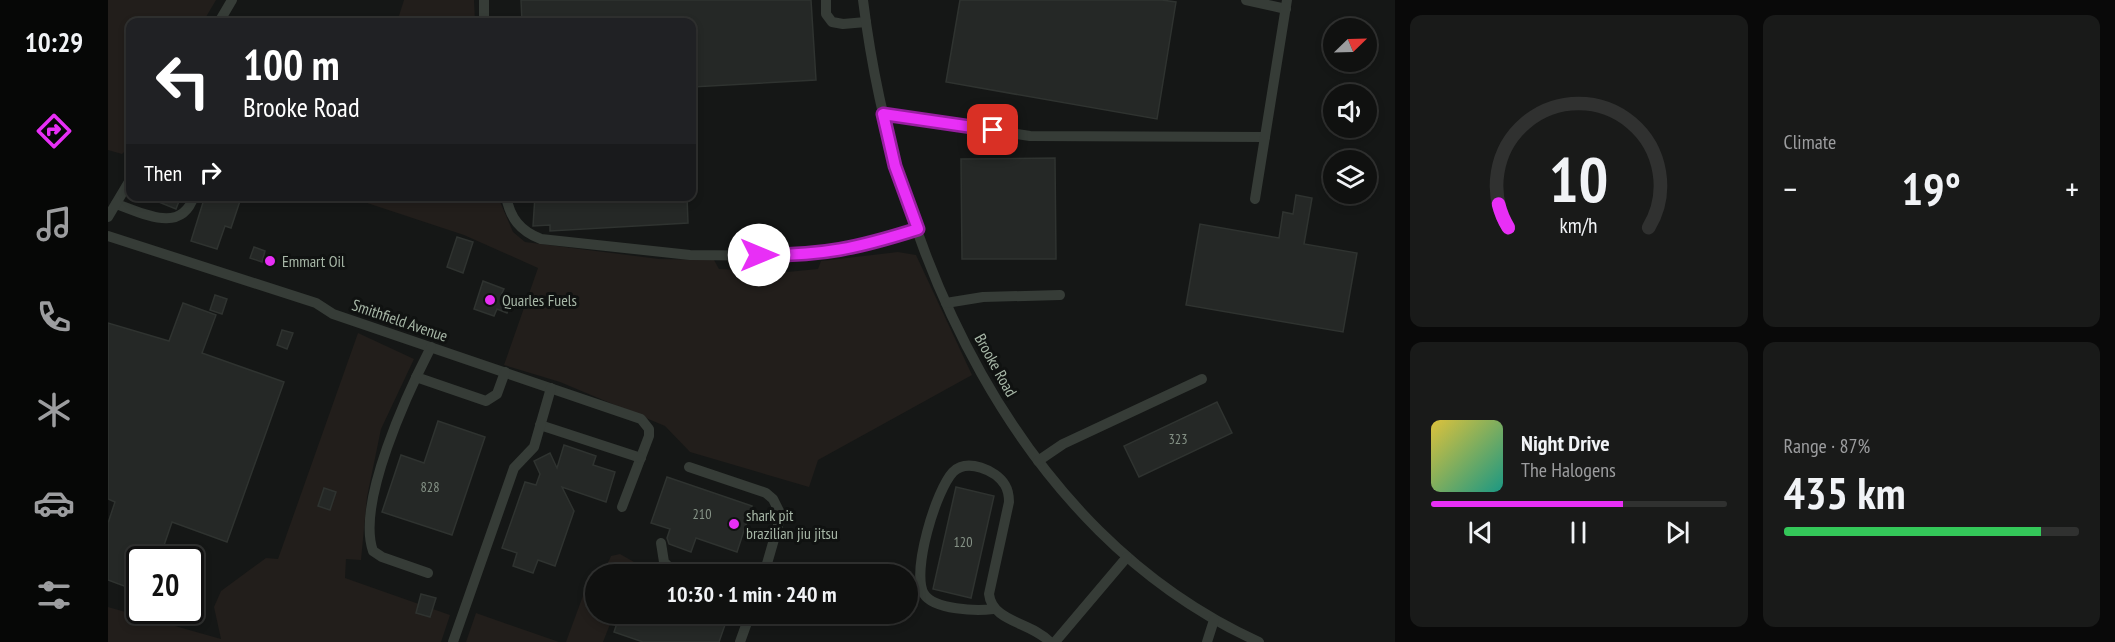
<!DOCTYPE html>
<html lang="en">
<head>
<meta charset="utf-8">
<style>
	body { margin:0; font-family:"PT Sans Narrow",sans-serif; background:#191a19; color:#f1f3f6; height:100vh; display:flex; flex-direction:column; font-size:22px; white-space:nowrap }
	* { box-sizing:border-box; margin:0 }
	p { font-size:20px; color:#9c9d9f }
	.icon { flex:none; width:33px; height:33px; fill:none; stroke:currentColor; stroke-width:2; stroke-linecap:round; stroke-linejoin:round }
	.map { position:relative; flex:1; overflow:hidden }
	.side { display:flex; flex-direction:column; gap:15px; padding:15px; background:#090909; width:720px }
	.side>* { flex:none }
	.guide { position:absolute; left:18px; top:18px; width:570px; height:183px; border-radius:12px; box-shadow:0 3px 9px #0003,0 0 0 2px #303130; background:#202124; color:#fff; overflow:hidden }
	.needle { width:39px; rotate:67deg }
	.controls { position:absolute; left:1215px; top:18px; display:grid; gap:12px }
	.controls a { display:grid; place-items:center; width:54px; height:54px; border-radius:50%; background:#101110; box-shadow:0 3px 9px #0003,0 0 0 2px #303130; font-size:30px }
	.speed { position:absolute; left:18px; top:546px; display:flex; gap:12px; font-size:30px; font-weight:700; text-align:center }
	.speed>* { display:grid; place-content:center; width:78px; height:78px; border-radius:50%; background:#101110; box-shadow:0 3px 9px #0003,0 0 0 2px #303130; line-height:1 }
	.speed .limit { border:3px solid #111; border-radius:9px; background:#fff; color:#111 }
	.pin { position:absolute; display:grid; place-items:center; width:51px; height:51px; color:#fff; margin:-26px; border-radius:12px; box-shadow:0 3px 9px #0006 }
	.me { position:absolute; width:66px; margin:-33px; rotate:90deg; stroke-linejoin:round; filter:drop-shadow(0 0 4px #0008) }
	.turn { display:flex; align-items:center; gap:21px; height:126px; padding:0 18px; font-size:27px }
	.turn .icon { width:78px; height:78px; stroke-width:2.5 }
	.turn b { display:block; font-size:42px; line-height:51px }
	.then { display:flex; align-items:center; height:57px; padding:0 18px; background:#0003; gap:12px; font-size:22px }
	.big { font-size:45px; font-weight:700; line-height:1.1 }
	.side .widget { flex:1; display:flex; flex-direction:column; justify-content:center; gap:9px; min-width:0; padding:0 21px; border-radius:12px; background:#191a19 }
	.side .dial { align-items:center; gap:0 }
	.dial svg { height:156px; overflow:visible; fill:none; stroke:#303130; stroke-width:7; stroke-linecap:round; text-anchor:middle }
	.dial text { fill:#f1f3f6; stroke:none }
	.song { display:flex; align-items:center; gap:18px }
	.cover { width:72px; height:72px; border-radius:9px; background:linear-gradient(135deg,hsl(50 70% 55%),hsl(170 70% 35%)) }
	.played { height:6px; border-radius:3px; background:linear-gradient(90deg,#e82ff6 65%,#303130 65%) }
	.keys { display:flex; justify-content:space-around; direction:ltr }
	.heat { display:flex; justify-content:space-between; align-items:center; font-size:33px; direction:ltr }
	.charge { height:9px; border-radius:4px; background:linear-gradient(90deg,#34c759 87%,#303130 0) }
	.side .tiles { flex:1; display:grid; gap:15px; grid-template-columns:repeat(2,1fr) }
	.trip { position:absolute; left:477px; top:564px; width:333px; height:60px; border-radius:30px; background:#101110; box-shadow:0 3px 9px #0003,0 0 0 2px #303130; font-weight:700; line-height:60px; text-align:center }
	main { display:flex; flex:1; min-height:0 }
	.menu { display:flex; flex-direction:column; width:108px; justify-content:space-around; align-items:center; background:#060706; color:#9c9d9f }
	.menu .icon { width:42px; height:42px }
	.menu .current { color:#e82ff6 }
	.menu b { font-size:27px; color:#f1f3f6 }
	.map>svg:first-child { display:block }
</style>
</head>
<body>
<main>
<nav class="menu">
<b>10:29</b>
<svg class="icon current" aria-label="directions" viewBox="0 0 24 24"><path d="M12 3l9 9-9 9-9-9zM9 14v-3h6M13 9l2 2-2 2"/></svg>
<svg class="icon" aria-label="music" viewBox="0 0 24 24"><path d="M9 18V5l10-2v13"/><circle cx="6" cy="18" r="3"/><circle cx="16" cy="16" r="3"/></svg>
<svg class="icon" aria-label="phone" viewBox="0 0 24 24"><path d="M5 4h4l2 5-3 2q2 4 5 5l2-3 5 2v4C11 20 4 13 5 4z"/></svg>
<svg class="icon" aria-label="climate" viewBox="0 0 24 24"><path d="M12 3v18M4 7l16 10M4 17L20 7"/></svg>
<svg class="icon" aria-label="car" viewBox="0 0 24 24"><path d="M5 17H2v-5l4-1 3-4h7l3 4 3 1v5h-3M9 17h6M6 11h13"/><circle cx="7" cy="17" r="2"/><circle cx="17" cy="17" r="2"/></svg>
<svg class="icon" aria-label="filters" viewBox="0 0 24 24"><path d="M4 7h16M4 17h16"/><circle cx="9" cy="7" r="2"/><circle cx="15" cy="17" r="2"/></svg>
</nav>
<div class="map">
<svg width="1287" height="642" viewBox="0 0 1287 642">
	<rect width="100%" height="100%" fill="#151716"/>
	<!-- green -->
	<g fill="#221e1b">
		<path d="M 0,0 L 108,0 L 95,22 L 22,22 L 22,146 L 14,154 L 0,150 Z"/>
		<path d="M 296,0 L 366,0 L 367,22 L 289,22 Z"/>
		<path d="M 241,197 L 390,197 L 405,232 L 417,242 L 551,259 L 606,260 L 611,269 L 679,272 L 710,269 L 713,261 L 790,252 L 808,255 L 864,375 L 710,460 L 701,487 L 582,452 L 557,426 L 452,382 L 396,365 L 430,268 L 356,235 Z"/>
		<path d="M 250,333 L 306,359 L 273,429 L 259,497 L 253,560 L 238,559 L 237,578 L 342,615 L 333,642 L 0,642 L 0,607 L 113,639 L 106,607 L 113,591 L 158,558 L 170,559 Z"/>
		<path d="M 512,554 L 526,562 L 521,574 L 495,574 L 503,556 Z"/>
		<path d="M 487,584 L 488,614 L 506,614 L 495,642 L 458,642 L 476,593 Z"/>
		<path d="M 368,613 L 451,642 L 358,642 Z"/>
	</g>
	<!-- building -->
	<g fill="#252826" stroke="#2f3330" stroke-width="1.5">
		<path d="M 413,0 L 703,0 L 708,80 L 584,87 L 584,22 L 414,22 Z"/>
		<path d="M 852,0 L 1054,0 L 1068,2 L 1049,119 L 838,82 Z"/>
		<path d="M 947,158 L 948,259 L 854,259 L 853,159 Z"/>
		<path d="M 1188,195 L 1204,198 L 1196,244 L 1249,253 L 1235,332 L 1078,305 L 1092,224 L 1171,238 L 1175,212 L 1185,214 Z"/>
		<path d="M 36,196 L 73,196 L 68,209 Z"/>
		<path d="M 97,196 L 133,198 L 123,228 L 117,226 L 109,249 L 83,241 Z"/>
		<path d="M 427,196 L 579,196 L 580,223 L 442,231 L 442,225 L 425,226 Z"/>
		<path d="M 349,237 L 365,242 L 355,273 L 339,267 Z"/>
		<path d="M 146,247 L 157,251 L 154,262 L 142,258 Z"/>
		<path d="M 375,281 L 396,289 L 393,295 L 404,299 L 399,313 L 389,309 L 386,316 L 366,309 Z"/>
		<path d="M 107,295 L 119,299 L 114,314 L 102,310 Z"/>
		<path d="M 75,303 L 108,315 L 94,353 L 176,382 L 119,542 L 64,522 L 51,560 L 32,560 L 32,592 L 0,580 L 0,523 L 7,502 L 0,499 L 0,323 L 61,341 Z"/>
		<path d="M 174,330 L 185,333 L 179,349 L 169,345 Z"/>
		<path d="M 1109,402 L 1124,433 L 1031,477 L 1016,446 Z"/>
		<path d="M 330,421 L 377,437 L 344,535 L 274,512 L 293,455 L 316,463 Z"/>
		<path d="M 456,445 L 488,456 L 485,465 L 507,472 L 498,502 L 454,487 L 466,511 L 447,566 L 430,560 L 425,573 L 405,566 L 409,553 L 394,548 L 417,482 L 428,485 L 432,474 L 426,461 L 442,453 L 449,468 Z"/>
		<path d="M 559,477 L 644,506 L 629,552 L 588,538 L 583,552 L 561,544 L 559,538 L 562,529 L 543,523 Z"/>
		<path d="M 848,487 L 886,496 L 863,598 L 825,589 Z"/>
		<path d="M 216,488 L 228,492 L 222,510 L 210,506 Z"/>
		<path d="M 313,594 L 328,598 L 322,617 L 308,613 Z"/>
		<path d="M 512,614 L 602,614 L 619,619 L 611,642 L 535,642 L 506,632 Z"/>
	</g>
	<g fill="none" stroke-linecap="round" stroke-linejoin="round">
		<!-- minor -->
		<g stroke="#363c37" stroke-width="10">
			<path d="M 376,0 L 376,22"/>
			<path d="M 718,0 L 718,14 L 724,22 L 735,24 L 758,22"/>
			<path d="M 755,0 C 786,251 908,532 1151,642"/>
			<path d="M 1138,0 L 1178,9"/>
			<path d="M 111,22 L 124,0"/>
			<path d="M 775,114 L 922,136 L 1157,137"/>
			<path d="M 398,196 C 402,218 412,231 433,239 L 582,255 L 697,256 L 750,247 L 810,229"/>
			<path d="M 1147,199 L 1179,0"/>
			<path d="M 8,204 C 35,213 73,235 86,196"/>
			<path d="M 0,217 L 22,180"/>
			<path d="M 0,236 L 208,303 L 225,314 L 533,419 L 541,429 L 541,436 L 514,507"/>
			<path d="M 838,303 L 875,297 L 952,295"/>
			<path d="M 308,377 L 378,401 L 389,394 L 397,372"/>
			<path d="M 432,425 L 533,458"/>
			<path d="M 930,461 L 955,444 L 1094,379"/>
			<path d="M 581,467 L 658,493 L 665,499 L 673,515 L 656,574"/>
			<path d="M 553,543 L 556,562 L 568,574"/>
			<path d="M 320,573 L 274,557 L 265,551 C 248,503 300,392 323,347"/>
			<path d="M 885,609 C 869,611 826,610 816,594 C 803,572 828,490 845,472 C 859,458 888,470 897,485 C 900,490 901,496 901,502 L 881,594 C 884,622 923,622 942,642"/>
			<path d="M 345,642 L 406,468 L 426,447 L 443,388"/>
			<path d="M 632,642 L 642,614"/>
			<path d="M 947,642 L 1019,557"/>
			<path d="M 1099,642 L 1106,620"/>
		</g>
	</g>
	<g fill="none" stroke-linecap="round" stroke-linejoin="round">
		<!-- route casing -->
		<g stroke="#971fa0" stroke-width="15">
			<path id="route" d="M 651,255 C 714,256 750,248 810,229 L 787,166 L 775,114 L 885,130"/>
		</g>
		<!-- route -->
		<use href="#route" stroke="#e82ff6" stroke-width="10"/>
	</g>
	<!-- markers -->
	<g fill="#e82ff6" stroke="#101211" stroke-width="2">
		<circle cx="162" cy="261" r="6"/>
		<circle cx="382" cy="300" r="6"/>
		<circle cx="626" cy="524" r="6"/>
	</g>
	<g text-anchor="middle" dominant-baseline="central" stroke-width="6" stroke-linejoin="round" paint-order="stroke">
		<!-- number labels -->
		<g font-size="14" fill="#869387">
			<text x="1070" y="439">323</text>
			<text x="322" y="487">828</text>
			<text x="594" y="514">210</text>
			<text x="855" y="542">120</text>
		</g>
		<!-- poi labels -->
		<g font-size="16" fill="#a7b7a7" stroke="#101211" text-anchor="start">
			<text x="174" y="261">Emmart Oil</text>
			<text x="394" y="300">Quarles Fuels</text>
			<text x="638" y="515">shark pit<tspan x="638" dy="18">brazilian jiu jitsu</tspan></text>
		</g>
		<!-- street labels -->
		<g font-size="16" fill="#a7b7a7" stroke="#101211">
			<text transform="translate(292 320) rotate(19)">Smithfield Avenue</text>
			<text transform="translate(888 365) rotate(61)">Brooke Road</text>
		</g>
	</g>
</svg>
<div class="controls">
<a><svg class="needle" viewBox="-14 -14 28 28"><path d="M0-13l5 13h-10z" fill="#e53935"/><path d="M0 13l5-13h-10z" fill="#9c9d9f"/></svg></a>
<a><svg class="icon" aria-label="sound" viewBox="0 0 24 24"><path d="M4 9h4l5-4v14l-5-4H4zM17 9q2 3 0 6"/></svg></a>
<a><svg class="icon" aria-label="layers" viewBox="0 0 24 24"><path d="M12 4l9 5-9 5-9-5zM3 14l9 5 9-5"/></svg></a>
</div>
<div class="speed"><div class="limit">20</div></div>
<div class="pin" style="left:885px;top:130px;background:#d93025"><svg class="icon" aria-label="arrive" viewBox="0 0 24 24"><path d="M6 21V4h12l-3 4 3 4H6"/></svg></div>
<svg class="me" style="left:651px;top:255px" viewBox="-20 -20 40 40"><circle r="19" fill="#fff"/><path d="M0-13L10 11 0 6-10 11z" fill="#e82ff6"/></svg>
<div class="trip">10:30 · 1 min · 240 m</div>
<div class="guide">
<div class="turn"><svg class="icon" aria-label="left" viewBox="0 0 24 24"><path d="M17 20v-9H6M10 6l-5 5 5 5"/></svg><div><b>100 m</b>Brooke Road</div></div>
<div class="then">Then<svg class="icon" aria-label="right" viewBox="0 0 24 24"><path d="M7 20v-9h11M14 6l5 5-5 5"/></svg></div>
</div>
</div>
<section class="side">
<div class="tiles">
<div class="widget dial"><svg viewBox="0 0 100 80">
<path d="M14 69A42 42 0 1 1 86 69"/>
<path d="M14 69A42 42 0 0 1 9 57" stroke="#e82ff6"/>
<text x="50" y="56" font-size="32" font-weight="700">10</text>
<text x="50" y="72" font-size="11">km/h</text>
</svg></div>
<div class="widget"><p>Climate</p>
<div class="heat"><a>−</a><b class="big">19°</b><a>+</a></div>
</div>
<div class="widget">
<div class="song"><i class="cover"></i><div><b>Night Drive</b><p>The Halogens</p></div></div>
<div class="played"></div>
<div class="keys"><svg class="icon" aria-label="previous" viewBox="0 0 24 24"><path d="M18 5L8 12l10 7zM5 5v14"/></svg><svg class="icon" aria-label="pause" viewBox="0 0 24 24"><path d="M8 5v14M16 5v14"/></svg><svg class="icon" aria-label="next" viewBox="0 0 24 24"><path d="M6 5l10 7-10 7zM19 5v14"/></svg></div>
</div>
<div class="widget"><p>Range · 87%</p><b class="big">435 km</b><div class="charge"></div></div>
</div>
</section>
</main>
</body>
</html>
